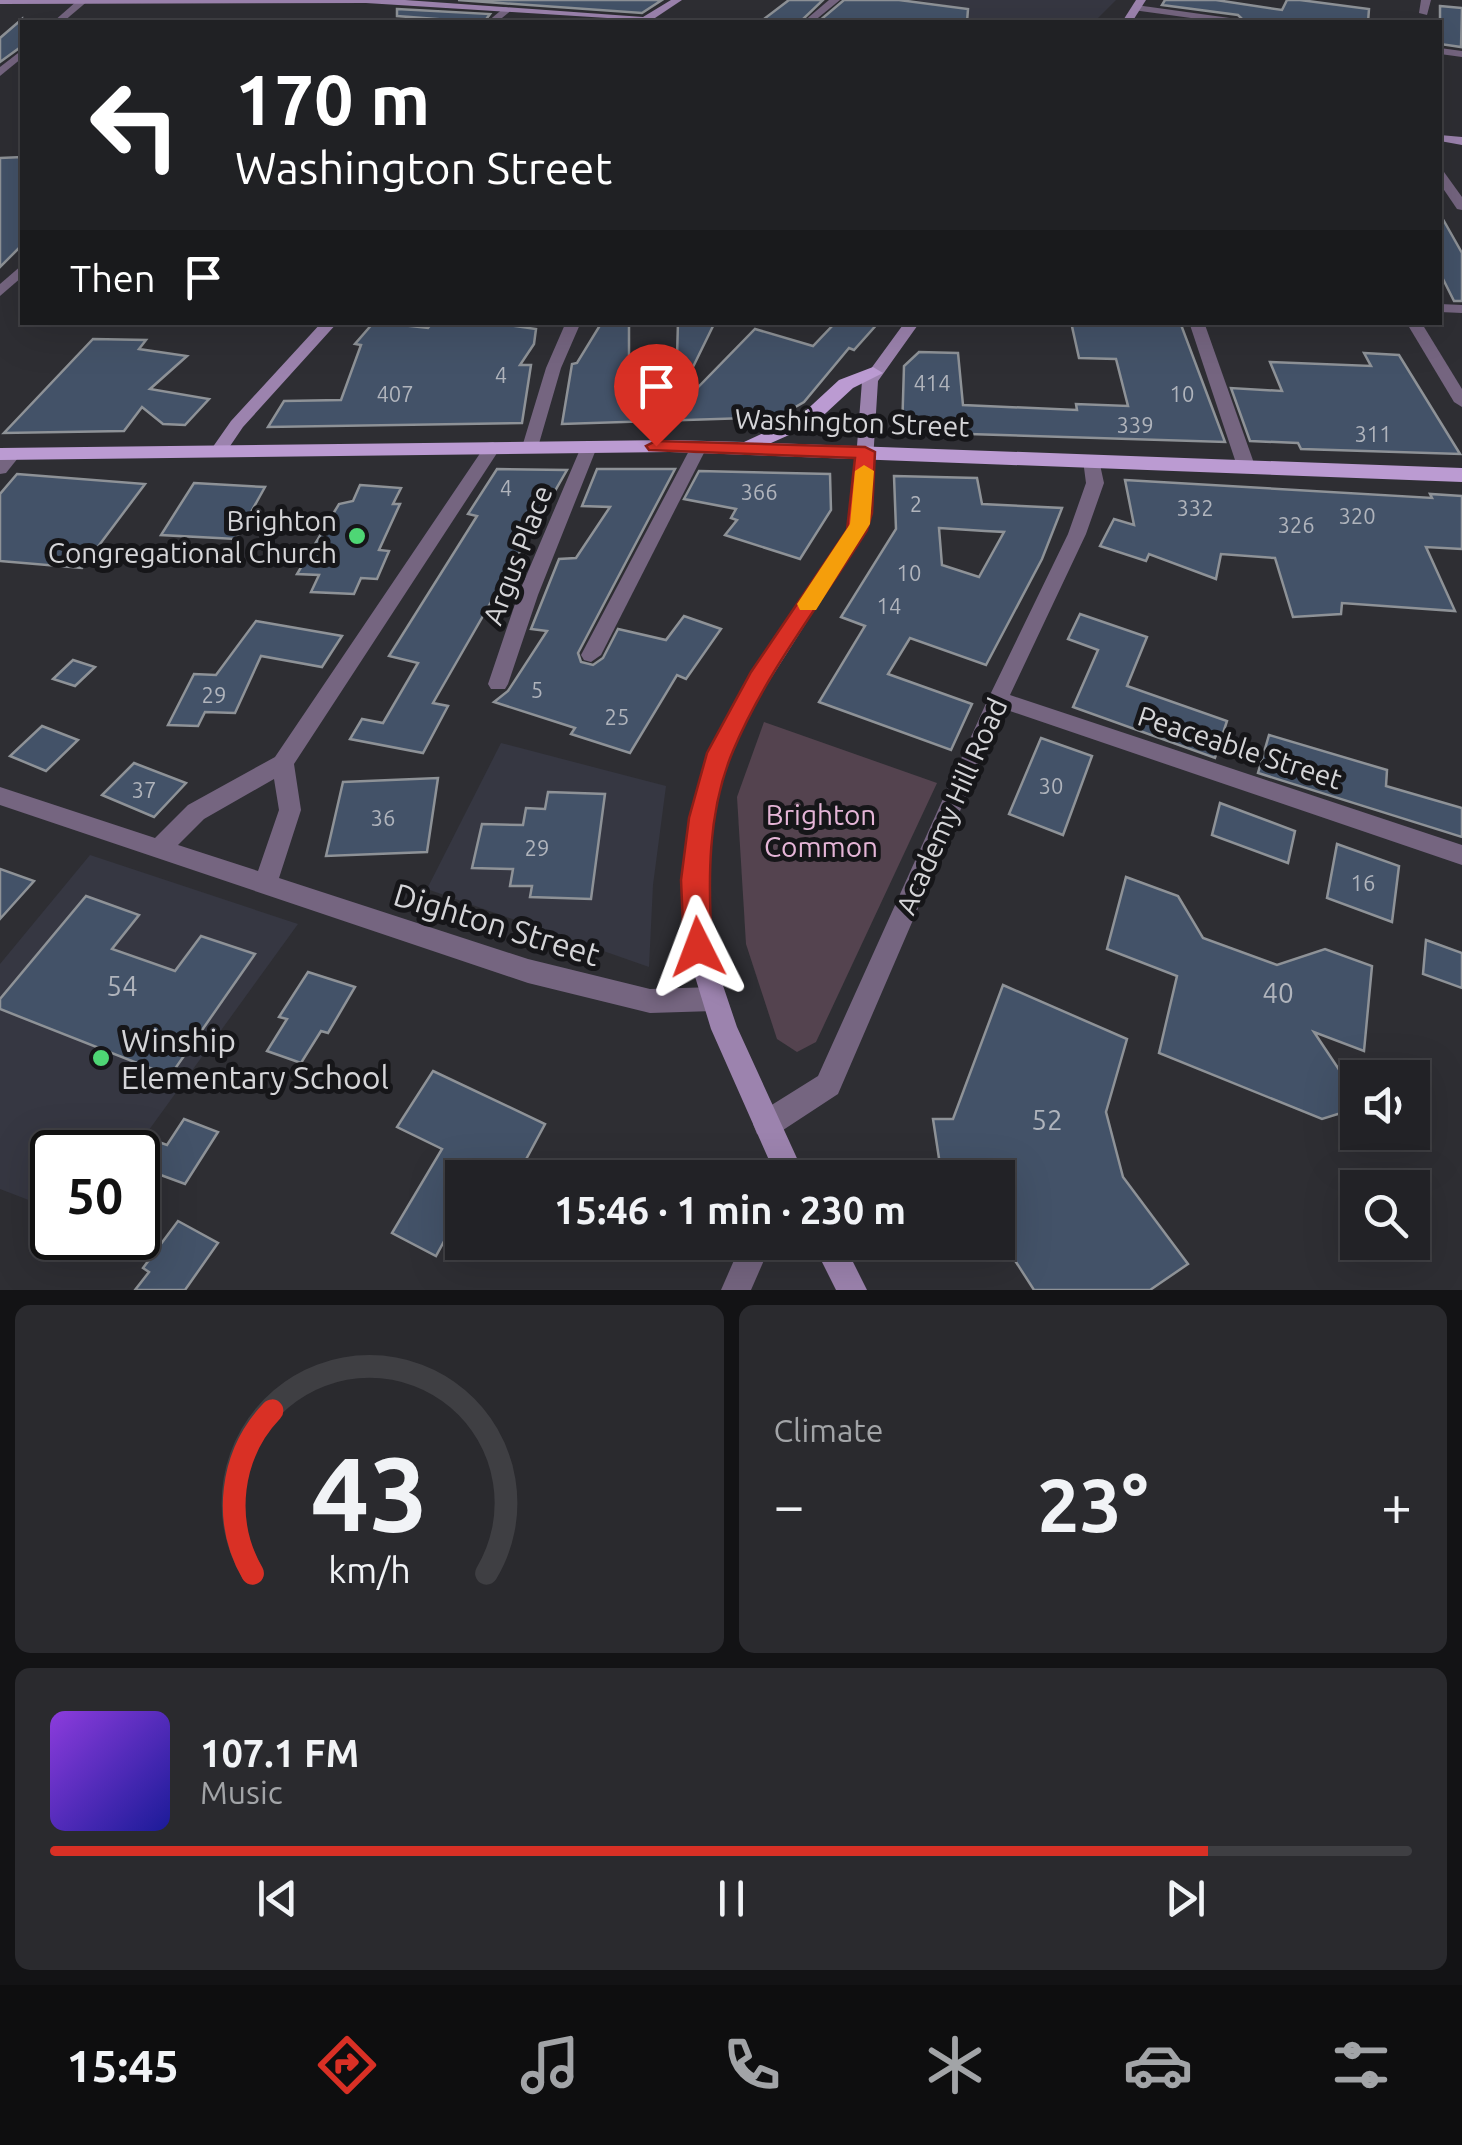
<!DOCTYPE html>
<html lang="en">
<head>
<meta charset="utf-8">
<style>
	body { margin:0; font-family:Ubuntu,sans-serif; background:#2a2a2e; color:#f1f3f6; height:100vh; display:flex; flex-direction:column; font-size:38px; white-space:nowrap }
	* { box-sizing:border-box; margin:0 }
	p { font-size:32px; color:#a2a4a7 }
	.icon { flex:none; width:55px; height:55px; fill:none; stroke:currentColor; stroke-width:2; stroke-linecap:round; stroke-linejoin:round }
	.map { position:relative; height:1290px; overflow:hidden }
	.panel { display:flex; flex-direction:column; gap:15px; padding:15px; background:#131315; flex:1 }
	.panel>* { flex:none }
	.guide { position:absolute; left:20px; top:20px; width:1422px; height:305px; border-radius:0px; box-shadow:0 10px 40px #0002,0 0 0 2px #3f3f43; background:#202124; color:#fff; overflow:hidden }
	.fabs { position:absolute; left:1340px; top:1060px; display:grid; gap:20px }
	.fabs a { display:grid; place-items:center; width:90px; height:90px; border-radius:0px; background:#222226; box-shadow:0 10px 40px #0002,0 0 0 2px #3f3f43; font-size:50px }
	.speed { position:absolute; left:30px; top:1130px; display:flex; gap:20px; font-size:50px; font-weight:700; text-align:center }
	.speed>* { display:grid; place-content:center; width:130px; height:130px; border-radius:50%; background:#222226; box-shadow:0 10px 40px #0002,0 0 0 2px #3f3f43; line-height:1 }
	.speed .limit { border:5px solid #111; border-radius:15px; background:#fff; color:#111 }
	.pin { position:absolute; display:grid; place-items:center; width:85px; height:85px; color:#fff; margin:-102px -42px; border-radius:50% 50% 50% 0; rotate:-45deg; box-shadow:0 0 10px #0007 }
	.pin .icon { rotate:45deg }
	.me { position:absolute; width:110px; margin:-55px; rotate:357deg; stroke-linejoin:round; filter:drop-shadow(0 0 8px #0008) }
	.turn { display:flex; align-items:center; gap:35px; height:210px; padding:0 50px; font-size:45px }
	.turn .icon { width:130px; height:130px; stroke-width:2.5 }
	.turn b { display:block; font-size:70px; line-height:85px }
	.then { display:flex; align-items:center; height:95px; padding:0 50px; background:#0003; gap:20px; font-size:38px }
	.big { font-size:75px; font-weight:700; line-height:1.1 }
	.panel .widget { flex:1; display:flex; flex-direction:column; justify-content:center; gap:15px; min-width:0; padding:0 35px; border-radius:15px; background:#2a2a2e }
	.panel .dial { align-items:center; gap:0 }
	.dial svg { height:260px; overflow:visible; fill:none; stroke:#3f3f43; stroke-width:7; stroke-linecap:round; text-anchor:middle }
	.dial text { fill:#f1f3f6; stroke:none }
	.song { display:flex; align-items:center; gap:30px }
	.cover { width:120px; height:120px; border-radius:15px; background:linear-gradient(135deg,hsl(270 70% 55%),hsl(240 70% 35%)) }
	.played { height:10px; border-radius:5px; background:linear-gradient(90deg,#d93025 85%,#3f3f43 85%) }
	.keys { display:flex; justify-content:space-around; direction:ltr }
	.heat { display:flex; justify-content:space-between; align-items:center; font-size:55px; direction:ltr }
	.panel .tiles { flex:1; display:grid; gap:15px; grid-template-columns:1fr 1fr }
	.widget:last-child { grid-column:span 2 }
	.trip { position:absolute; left:445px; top:1160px; width:570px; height:100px; border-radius:0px; background:#222226; box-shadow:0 10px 40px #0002,0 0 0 2px #3f3f43; font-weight:700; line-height:100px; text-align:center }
	.tabs { display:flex; height:160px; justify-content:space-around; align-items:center; background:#0e0e0f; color:#a2a4a7 }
	.tabs .icon { width:70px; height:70px }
	.tabs .selected { color:#d93025 }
	.tabs b { font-size:45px; color:#f1f3f6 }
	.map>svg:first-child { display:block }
</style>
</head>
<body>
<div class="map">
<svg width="1462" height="1290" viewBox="0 0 1462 1290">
	<rect width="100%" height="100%" fill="#2e2e33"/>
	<!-- built -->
	<g fill="#363742">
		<path d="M 913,0 L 1116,0 L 1094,22 L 938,22 L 951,6 Z"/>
		<path d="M 501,743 L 666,786 L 653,885 L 649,967 L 427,889 Z"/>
		<path d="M 90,855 L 298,924 L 133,1152 L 52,1152 L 52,1209 L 0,1189 L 0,964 Z"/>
	</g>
	<!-- green -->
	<path fill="#54434f" d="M 764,722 L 937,783 L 816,1042 L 797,1052 L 777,1039 L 746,944 L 737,797 Z"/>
	<!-- building -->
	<g fill="#435268" stroke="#8e9297" stroke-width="2.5" fill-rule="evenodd">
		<path d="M 458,0 L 662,0 L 642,13 Z"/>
		<path d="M 789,0 L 823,0 L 800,22 L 760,22 Z"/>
		<path d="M 844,0 L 899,0 L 968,9 L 967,22 L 818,22 Z"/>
		<path d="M 1165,0 L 1216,0 L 1282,10 L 1287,0 L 1300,0 L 1369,9 L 1368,22 L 1245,22 L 1238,15 L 1162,5 Z"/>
		<path d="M 1440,6 L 1462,8 L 1461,47 L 1440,44 Z"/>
		<path d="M 397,9 L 490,14 L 484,22 L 476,22 L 397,16 Z"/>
		<path d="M 22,19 L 22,46 L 0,62 L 0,38 Z"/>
		<path d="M 22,157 L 22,245 L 0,267 L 0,158 Z"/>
		<path d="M 1440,214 L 1462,253 L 1462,301 L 1454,301 L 1440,273 Z"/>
		<path d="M 374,322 L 428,328 L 433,322 L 486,322 L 536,329 L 534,344 L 520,365 L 531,365 L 522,423 L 268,427 L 284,401 L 341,400 L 361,345 L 355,344 Z"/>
		<path d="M 602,322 L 629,322 L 629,394 L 676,393 L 678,322 L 715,322 L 668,418 L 755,329 L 813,346 L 836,322 L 879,322 L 854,350 L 849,348 L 804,402 L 778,417 L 562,424 L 572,364 L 577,363 Z"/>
		<path d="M 1071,322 L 1180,322 L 1225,442 L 902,432 L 904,366 L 919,352 L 958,353 L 963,405 L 1077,410 L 1076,404 L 1128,406 L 1116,359 L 1079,358 Z"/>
		<path d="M 93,339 L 146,340 L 139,349 L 187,356 L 150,389 L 209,399 L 185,425 L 163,424 L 142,407 L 124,431 L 4,433 Z"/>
		<path d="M 1364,353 L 1399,355 L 1460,454 L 1301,449 L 1298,443 L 1250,441 L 1231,388 L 1282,391 L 1270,362 L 1371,366 Z"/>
		<path d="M 497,469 L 567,470 L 433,703 L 448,706 L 423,753 L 350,739 L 362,719 L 383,723 L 418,663 L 389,656 L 477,516 L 468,514 Z"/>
		<path d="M 597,469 L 675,469 L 578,653 L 581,662 L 593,665 L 603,658 L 618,629 L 666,640 L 684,616 L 721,629 L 686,679 L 677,675 L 630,753 L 571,734 L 575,728 L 494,702 L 508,691 L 547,631 L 531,629 L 559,559 L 576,558 L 610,507 L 582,506 Z"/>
		<path d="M 699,471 L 830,474 L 831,510 L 800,559 L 725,535 L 737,520 L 731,518 L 736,509 L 684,499 Z"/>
		<path d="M 17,474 L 145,484 L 82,568 L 0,561 L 0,494 Z"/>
		<path d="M 894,476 L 977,478 L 982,504 L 1062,508 L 1042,559 L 986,665 L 910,638 L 888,674 L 972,704 L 951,750 L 819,702 L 865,626 L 841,617 L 896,529 ZM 939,528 L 985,531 L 1004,532 L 979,577 L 942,565 Z"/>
		<path d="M 1125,480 L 1432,498 L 1430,494 L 1462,496 L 1462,549 L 1426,547 L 1455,611 L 1342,603 L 1341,614 L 1293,617 L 1275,558 L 1221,554 L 1216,579 L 1149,554 L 1146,561 L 1100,546 L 1114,519 L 1134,525 Z"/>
		<path d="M 194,483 L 265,487 L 236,539 L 161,535 Z"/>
		<path d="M 360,485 L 401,488 L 393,504 L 400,504 L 379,550 L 389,551 L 377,579 L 361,578 L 354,594 L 311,592 L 319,575 L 297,574 L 339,504 L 353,501 Z"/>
		<path d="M 1080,614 L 1147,637 L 1127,686 L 1227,721 L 1215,758 L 1073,707 L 1098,650 L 1068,639 Z"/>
		<path d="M 256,621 L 342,636 L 322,667 L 261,656 L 235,713 L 205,712 L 198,726 L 168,725 L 194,674 L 216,675 Z"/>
		<path d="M 73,660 L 95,667 L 75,686 L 53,679 Z"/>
		<path d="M 42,726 L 78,740 L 46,771 L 10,756 Z"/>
		<path d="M 1269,735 L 1387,770 L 1386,786 L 1462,808 L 1462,837 L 1258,773 Z"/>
		<path d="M 1041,738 L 1092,756 L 1063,835 L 1009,814 Z"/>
		<path d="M 134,763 L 186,783 L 154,817 L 102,795 Z"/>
		<path d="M 438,778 L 427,852 L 326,856 L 343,782 Z"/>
		<path d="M 548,792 L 605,794 L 591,899 L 530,897 L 532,886 L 510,886 L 513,869 L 472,868 L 482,824 L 523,825 L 526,808 L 545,809 Z"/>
		<path d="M 1220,803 L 1295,831 L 1288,863 L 1212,835 Z"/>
		<path d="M 1337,844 L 1399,866 L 1392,922 L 1327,898 Z"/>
		<path d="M 0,869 L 34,881 L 0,919 Z"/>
		<path d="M 1126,877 L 1178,896 L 1203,938 L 1277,965 L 1325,949 L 1372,966 L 1364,1051 L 1314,1032 L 1356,1095 L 1354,1109 L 1322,1119 L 1159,1053 L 1177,976 L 1107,949 Z"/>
		<path d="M 86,896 L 139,915 L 112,949 L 175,971 L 201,936 L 255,954 L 170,1076 L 0,1009 L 0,999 Z"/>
		<path d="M 1426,940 L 1462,953 L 1462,988 L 1423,974 Z"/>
		<path d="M 308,972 L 355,987 L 328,1033 L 321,1031 L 301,1063 L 267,1051 L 287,1019 L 279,1017 Z"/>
		<path d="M 1003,985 L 1127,1039 L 1106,1112 L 1123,1177 L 1188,1264 L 1150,1290 L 1034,1290 L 998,1234 L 998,1178 L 942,1178 L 933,1119 L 953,1119 Z"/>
		<path d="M 433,1071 L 545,1124 L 516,1178 L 462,1178 L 462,1208 L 436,1256 L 392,1233 L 442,1149 L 397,1127 Z"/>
		<path d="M 184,1119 L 218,1132 L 185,1184 L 139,1167 L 156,1141 L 167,1145 Z"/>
		<path d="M 178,1221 L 218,1243 L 185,1290 L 135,1290 L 149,1272 L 143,1268 Z"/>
	</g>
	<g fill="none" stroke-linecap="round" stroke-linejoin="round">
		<!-- street -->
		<g fill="#756580" fill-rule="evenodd">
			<path d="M 78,0 L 89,0 L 63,22 L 53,22 Z"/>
			<path d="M 829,0 L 840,0 L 813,22 L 803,22 Z"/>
			<path d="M 1421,0 L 1431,0 L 1427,15 L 1419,13 Z"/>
			<path d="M 1136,5 L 1237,19 L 1242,22 L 1220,22 L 1133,10 Z"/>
			<path d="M 505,7 L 513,9 L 497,22 L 487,22 Z"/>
			<path d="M 1440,48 L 1462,51 L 1462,57 L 1440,54 Z"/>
			<path d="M 22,50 L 22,58 L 0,76 L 0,67 Z"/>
			<path d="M 1440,171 L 1444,172 L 1462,197 L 1462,210 L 1457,209 L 1440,184 Z"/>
			<path d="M 22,265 L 22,277 L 0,296 L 0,284 Z"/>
			<path d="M 1440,304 L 1462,305 L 1462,313 L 1440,312 Z"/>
			<path d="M 566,322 L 581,322 L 561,368 L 538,447 L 530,452 L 524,451 L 522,447 L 546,368 Z"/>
			<path d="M 1189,322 L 1204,322 L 1255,466 L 1252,470 L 1240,470 L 1237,466 Z"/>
			<path d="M 1406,322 L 1421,322 L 1462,389 L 1462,407 L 1454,402 Z"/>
			<path d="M 493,442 L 501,447 L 294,764 L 301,810 L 279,878 L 528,959 L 650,989 L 714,987 L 723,991 L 727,999 L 723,1007 L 714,1011 L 650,1013 L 528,983 L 0,805 L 0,787 L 155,838 L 188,805 L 275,757 L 487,443 ZM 274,779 L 279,810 L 258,871 L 178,845 L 204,819 Z"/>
			<path d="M 589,442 L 597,447 L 538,595 L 508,684 L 505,689 L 491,689 L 488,684 L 518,595 L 581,447 Z"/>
			<path d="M 699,442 L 707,447 L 601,655 L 591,662 L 584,660 L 581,655 L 691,447 Z"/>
			<path d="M 14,448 L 22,453 L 6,473 L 0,474 L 0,458 Z"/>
			<path d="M 1091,455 L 1099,460 L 1104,483 L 1086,534 L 1010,695 L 1462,845 L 1462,865 L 1004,709 L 838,1094 L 777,1134 L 767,1138 L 757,1134 L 753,1124 L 757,1114 L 818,1076 L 988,699 L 1068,534 L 1086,483 L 1083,460 Z"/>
			<path d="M 742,1242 L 772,1242 L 751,1290 L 721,1290 Z"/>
		</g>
		<!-- secondary -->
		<g fill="#9c83ae" fill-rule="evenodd">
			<path d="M 0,0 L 405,0 L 643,17 L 671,0 L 682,0 L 655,18 L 671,22 L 366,3 L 0,4 Z"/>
			<path d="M 1136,0 L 1146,0 L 1132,22 L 1122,22 Z"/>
			<path d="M 1440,135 L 1462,137 L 1462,145 L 1440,141 Z"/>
			<path d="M 322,322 L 338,322 L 243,427 L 224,455 L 212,455 L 210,451 L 231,421 Z"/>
			<path d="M 905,322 L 920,322 L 878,381 L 869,524 L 749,713 L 730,753 L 713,817 L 707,880 L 710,947 L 737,1027 L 806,1178 L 777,1178 L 711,1029 L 686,947 L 683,880 L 691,817 L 708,753 L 733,704 L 851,524 L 862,381 Z"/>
			<path d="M 812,1242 L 843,1242 L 867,1290 L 836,1290 Z"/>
		</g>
		<!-- primary -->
		<path fill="#bb9bd2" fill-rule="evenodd" d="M 873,367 L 883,373 L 853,388 L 814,424 L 771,443 L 1462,468 L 1462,482 L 670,452 L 0,460 L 0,448 L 670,440 L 744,442 L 800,416 L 839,380 Z"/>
	</g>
	<!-- route -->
	<path fill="#d93025" stroke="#8d1f18" stroke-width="2.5" d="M 656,441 L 865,447 L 875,452 L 872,513 L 867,530 C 822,602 766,672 733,751 C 707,812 708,882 712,947 L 708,956 L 698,959 L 688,956 L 684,947 L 681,880 L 689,818 L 707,753 L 751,672 L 847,530 L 855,458 L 649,450 L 646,446 Z"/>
	<!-- slow -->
	<path fill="#f59e0b" d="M 864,465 L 874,471 L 870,524 L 816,610 L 800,610 L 797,604 L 850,524 L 855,471 Z"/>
	<!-- markers -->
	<g fill="#4ed675" stroke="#161619" stroke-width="4">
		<circle cx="357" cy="536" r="10"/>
		<circle cx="101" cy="1058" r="10"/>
	</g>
	<g text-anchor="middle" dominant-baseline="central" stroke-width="10" stroke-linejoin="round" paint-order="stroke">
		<!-- number labels -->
		<g font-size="22" fill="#b0b4bc">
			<text x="501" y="374">4</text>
			<text x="932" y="382">414</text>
			<text x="395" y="393">407</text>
			<text x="1182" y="393">10</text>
			<text x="1135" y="424">339</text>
			<text x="1373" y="433">311</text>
			<text x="506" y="487">4</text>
			<text x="759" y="491">366</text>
			<text x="916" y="503">2</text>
			<text x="1195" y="507">332</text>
			<text x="1357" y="515">320</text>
			<text x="1296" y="524">326</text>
			<text x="909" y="572">10</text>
			<text x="889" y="605">14</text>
			<text x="537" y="689">5</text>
			<text x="214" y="694">29</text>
			<text x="617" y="716">25</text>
			<text x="1051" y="785">30</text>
			<text x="144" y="789">37</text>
			<text x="383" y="817">36</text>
			<text x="537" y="847">29</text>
			<text x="1363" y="882">16</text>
		</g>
		<!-- street labels -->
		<g font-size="28" fill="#d5d5d8" stroke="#161619">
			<text transform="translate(852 422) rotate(2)">Washington Street</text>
			<text transform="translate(517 555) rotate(-69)">Argus Place</text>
			<text transform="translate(1240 747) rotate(18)">Peaceable Street</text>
			<text transform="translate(951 806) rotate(-66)">Academy Hill Road</text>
		</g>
		<!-- poi labels -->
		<g font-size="28" fill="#d5d5d8" stroke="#161619" text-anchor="end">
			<text x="337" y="520">Brighton<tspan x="337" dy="32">Congregational Church</tspan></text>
		</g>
		<!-- park labels -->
		<g font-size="28" fill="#e5b5d7" stroke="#161619">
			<text x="821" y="814">Brighton<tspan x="821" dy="32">Common</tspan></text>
		</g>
		<!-- near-number labels -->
		<g font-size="28" fill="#b0b4bc">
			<text x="122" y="985">54</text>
			<text x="1278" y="992">40</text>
			<text x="1047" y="1119">52</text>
		</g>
		<!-- near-street labels -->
		<g font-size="32" fill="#d5d5d8" stroke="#161619">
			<text transform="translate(497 924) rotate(17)">Dighton Street</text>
		</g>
		<!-- near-poi labels -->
		<g font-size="32" fill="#d5d5d8" stroke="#161619" text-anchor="start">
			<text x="121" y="1040">Winship<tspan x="121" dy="37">Elementary School</tspan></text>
		</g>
	</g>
</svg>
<div class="fabs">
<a><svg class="icon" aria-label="sound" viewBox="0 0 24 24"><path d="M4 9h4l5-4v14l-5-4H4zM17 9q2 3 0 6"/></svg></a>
<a><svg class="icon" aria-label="search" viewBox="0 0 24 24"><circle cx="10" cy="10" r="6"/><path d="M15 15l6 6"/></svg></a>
</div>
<div class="speed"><div class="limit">50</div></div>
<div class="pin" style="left:656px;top:446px;background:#d93025"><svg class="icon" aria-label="arrive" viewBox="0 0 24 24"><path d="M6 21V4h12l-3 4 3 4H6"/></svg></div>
<svg class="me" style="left:698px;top:947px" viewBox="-20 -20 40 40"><path d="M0-17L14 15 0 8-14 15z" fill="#d93025" stroke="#fff" stroke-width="4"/></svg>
<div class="trip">15:46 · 1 min · 230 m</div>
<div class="guide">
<div class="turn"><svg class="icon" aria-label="left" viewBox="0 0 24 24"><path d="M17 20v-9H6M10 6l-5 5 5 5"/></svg><div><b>170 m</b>Washington Street</div></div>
<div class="then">Then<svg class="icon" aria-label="arrive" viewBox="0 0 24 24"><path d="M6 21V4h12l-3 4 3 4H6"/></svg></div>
</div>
</div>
<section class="panel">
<div class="tiles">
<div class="widget dial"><svg viewBox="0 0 100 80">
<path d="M14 69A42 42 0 1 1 86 69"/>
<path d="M14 69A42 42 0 0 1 20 19" stroke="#d93025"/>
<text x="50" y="56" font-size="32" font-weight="700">43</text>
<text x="50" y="72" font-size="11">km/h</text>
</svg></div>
<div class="widget"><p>Climate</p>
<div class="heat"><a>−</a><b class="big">23°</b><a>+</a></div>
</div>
<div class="widget">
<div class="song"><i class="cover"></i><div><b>107.1 FM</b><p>Music</p></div></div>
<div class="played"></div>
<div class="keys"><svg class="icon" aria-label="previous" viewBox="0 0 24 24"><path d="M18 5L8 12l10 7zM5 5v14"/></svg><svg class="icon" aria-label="pause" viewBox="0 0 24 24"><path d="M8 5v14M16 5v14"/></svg><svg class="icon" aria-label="next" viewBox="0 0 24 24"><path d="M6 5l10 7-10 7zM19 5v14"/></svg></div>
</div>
</div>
</section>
<nav class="tabs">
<b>15:45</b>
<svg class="icon selected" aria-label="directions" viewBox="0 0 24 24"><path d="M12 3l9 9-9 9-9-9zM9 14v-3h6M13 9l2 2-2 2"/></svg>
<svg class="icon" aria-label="music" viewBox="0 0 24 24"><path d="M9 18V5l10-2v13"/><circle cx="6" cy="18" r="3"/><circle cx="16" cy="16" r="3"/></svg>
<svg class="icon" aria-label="phone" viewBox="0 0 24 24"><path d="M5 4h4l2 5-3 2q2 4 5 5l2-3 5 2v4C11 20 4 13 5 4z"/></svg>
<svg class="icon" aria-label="climate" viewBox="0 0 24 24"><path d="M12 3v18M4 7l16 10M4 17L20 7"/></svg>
<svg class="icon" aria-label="car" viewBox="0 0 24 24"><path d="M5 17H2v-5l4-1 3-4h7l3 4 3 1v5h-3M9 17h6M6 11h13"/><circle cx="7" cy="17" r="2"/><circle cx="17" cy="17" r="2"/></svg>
<svg class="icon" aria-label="filters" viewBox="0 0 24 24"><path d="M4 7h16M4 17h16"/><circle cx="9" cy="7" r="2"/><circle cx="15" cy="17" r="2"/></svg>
</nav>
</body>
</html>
